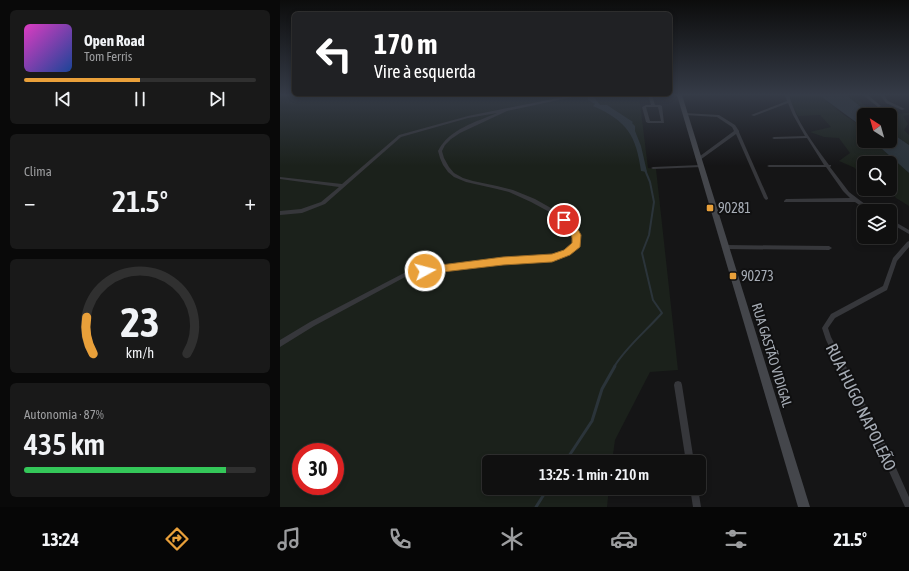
<!DOCTYPE html>
<html lang="pt">
<head>
<meta charset="utf-8">
<style>
	body { margin:0; font-family:"Asap Condensed",sans-serif; background:#191919; color:#f1f3f6; height:100vh; display:flex; flex-direction:column; font-size:15px; white-space:nowrap }
	* { box-sizing:border-box; margin:0 }
	p { font-size:13px; color:#9c9d9f }
	.icon { flex:none; width:22px; height:22px; fill:none; stroke:currentColor; stroke-width:2; stroke-linecap:round; stroke-linejoin:round }
	.map { position:relative; flex:1; overflow:hidden }
	.panel { display:flex; flex-direction:column; gap:10px; padding:10px; background:#090909; width:280px }
	.panel>* { flex:none }
	.banner { position:absolute; left:12px; top:12px; width:380px; height:84px; border-radius:6px; box-shadow:0 2px 6px #0003,0 0 0 1px #303030; background:#202124; color:#fff; overflow:hidden }
	.needle { width:26px; rotate:323deg }
	.fabs { position:absolute; left:577px; top:108px; display:grid; gap:8px }
	.fabs a { display:grid; place-items:center; width:40px; height:40px; border-radius:6px; background:#101010; box-shadow:0 2px 6px #0003,0 0 0 1px #303030; font-size:20px }
	.speed { position:absolute; left:12px; top:443px; display:flex; gap:8px; font-size:20px; font-weight:700; text-align:center }
	.speed>* { display:grid; place-content:center; width:52px; height:52px; border-radius:50%; background:#101010; box-shadow:0 2px 6px #0003,0 0 0 1px #303030; line-height:1 }
	.speed .limit { border:6px solid #d22; background:#fff; color:#111 }
	.pin { position:absolute; display:grid; place-items:center; width:34px; height:34px; color:#fff; margin:-17px; border:2px solid #fff; border-radius:50%; box-shadow:0 1px 4px #0007 }
	.me { position:absolute; width:44px; margin:-22px; rotate:83deg; stroke-linejoin:round; filter:drop-shadow(0 0 3px #0008) }
	.turn { display:flex; align-items:center; gap:14px; height:84px; padding:0 16px; font-size:18px }
	.turn .icon { width:52px; height:52px; stroke-width:2.5 }
	.turn b { display:block; font-size:28px; line-height:34px }
	.big { font-size:30px; font-weight:600; line-height:1.1 }
	.panel .widget { flex:1; display:flex; flex-direction:column; justify-content:center; gap:6px; min-width:0; padding:0 14px; border-radius:6px; background:#191919 }
	.panel .dial { align-items:center; gap:0 }
	.dial svg { height:104px; overflow:visible; fill:none; stroke:#303030; stroke-width:7; stroke-linecap:round; text-anchor:middle }
	.dial text { fill:#f1f3f6; stroke:none }
	.song { display:flex; align-items:center; gap:12px }
	.cover { width:48px; height:48px; border-radius:6px; background:linear-gradient(135deg,hsl(310 70% 55%),hsl(220 70% 35%)) }
	.played { height:4px; border-radius:2px; background:linear-gradient(90deg,#e9a03a 50%,#303030 50%) }
	.keys { display:flex; justify-content:space-around; direction:ltr }
	.heat { display:flex; justify-content:space-between; align-items:center; font-size:22px; direction:ltr }
	.charge { height:6px; border-radius:3px; background:linear-gradient(90deg,#34c759 87%,#303030 0) }
	.trip { position:absolute; left:202px; top:455px; width:224px; height:40px; border-radius:6px; background:#101010; box-shadow:0 2px 6px #0003,0 0 0 1px #303030; font-weight:600; line-height:40px; text-align:center }
	.menu { display:flex; height:64px; justify-content:space-around; align-items:center; background:#060606; color:#9c9d9f }
	.menu .icon { width:28px; height:28px }
	.menu .current { color:#e9a03a }
	.menu b { font-size:18px; color:#f1f3f6 }
	main { display:flex; flex:1; min-height:0 }
	.map>svg:first-child { display:block }
</style>
</head>
<body>
<main>
<section class="panel">
<div class="widget">
<div class="song"><i class="cover"></i><div><b>Open Road</b><p>Tom Ferris</p></div></div>
<div class="played"></div>
<div class="keys"><svg class="icon" aria-label="previous" viewBox="0 0 24 24"><path d="M18 5L8 12l10 7zM5 5v14"/></svg><svg class="icon" aria-label="pause" viewBox="0 0 24 24"><path d="M8 5v14M16 5v14"/></svg><svg class="icon" aria-label="next" viewBox="0 0 24 24"><path d="M6 5l10 7-10 7zM19 5v14"/></svg></div>
</div>
<div class="widget"><p>Clima</p>
<div class="heat"><a>−</a><b class="big">21.5°</b><a>+</a></div>
</div>
<div class="widget dial"><svg viewBox="0 0 100 80">
<path d="M14 69A42 42 0 1 1 86 69"/>
<path d="M14 69A42 42 0 0 1 9 41" stroke="#e9a03a"/>
<text x="50" y="56" font-size="32" font-weight="700">23</text>
<text x="50" y="72" font-size="11">km/h</text>
</svg></div>
<div class="widget"><p>Autonomia · 87%</p><b class="big">435 km</b><div class="charge"></div></div>
</section>
<div class="map">
<svg width="629" height="507" viewBox="0 0 629 507">
	<rect width="100%" height="100%" fill="#151516"/>
	<!-- green -->
	<g fill="#1b211b" fill-rule="evenodd">
		<path d="M 0,95 L 359,95 L 368,168 L 376,169 L 398,370 L 370,372 L 335,440 L 332,462 L 209,462 L 209,488 L 329,488 L 327,507 L 0,507 ZM 21,452 L 55,452 L 55,486 L 21,486 Z"/>
		<path d="M 509,95 L 539,95 L 564,115 L 583,127 L 584,141 L 593,141 L 629,173 L 629,206 L 616,198 L 608,189 L 610,189 L 610,163 L 584,163 L 584,176 L 579,175 L 575,168 L 559,161 L 570,153 L 559,138 L 544,137 L 530,132 L 551,127 L 540,115 L 518,116 L 510,102 Z"/>
		<path d="M 566,95 C 577,95 586,109 596,113 C 607,116 618,113 629,113 L 629,115 L 623,116 L 628,124 L 624,130 L 629,135 L 629,145 L 610,132 L 610,115 L 591,115 Z"/>
	</g>
	<!-- water -->
	<g fill="#2b343a">
		<path d="M 539,95 L 566,95 L 591,115 L 584,115 L 584,128 Z"/>
		<path d="M 308,96 L 314,97 L 320,105 L 327,105 L 353,122 L 352,123 L 355,126 L 355,131 L 361,146 L 367,172 L 361,171 C 356,135 347,121 313,106 L 315,104 L 308,100 Z"/>
		<path d="M 610,132 L 629,145 L 629,173 L 593,141 L 610,141 Z"/>
	</g>
	<g fill="none" stroke-linecap="round" stroke-linejoin="round">
		<!-- stream-far1 -->
		<path stroke="#2b343a" stroke-width="2" d="M 334,367 C 345,348 367,330 382,313 L 373,300 L 362,253 L 369,235 L 374,202 L 370,182 L 365,170"/>
		<!-- stream -->
		<g stroke="#2b343a" stroke-width="3">
			<path d="M 285,462 L 312,421 L 322,389 L 335,366"/>
			<path d="M 256,507 L 268,488"/>
		</g>
		<!-- street -->
		<g fill="#36373b" fill-rule="evenodd">
			<path d="M 293,95 L 302,95 L 227,111 L 180,133 L 171,139 L 165,145 L 162,151 L 164,158 L 169,167 L 174,173 L 183,178 L 193,181 L 217,186 L 233,190 L 255,199 L 278,212 L 288,219 L 295,227 L 300,236 L 300,241 L 298,245 L 289,255 L 272,260 L 223,263 L 127,276 L 34,326 L 0,347 L 0,340 L 30,322 L 126,272 L 223,259 L 272,256 L 285,251 L 294,243 L 295,236 L 291,229 L 284,222 L 275,215 L 251,202 L 229,192 L 217,189 L 186,182 L 174,177 L 168,172 L 163,165 L 160,158 L 158,151 C 169,129 196,122 217,113 L 188,118 L 121,137 L 45,204 L 22,213 L 0,215 L 0,211 L 21,209 L 41,202 L 59,187 L 0,179 L 0,177 L 62,184 L 119,135 L 188,116 Z"/>
			<path d="M 368,95 L 372,95 L 375,105 L 380,105 L 382,106 L 384,123 L 368,123 L 366,122 L 362,107 L 366,105 L 371,105 ZM 366,107 L 378,107 L 381,121 L 370,121 Z"/>
			<path d="M 505,95 L 509,95 C 516,121 533,143 549,165 L 551,165 L 551,166 L 550,167 L 569,192 L 594,211 L 588,211 L 575,202 L 504,202 L 504,201 L 506,199 L 570,198 L 563,191 L 546,167 L 489,167 L 487,166 L 489,165 L 544,165 L 527,138 L 494,139 L 492,138 L 494,137 L 525,136 L 513,115 L 508,103 L 474,116 L 471,115 L 507,101 Z"/>
			<path d="M 583,95 L 588,95 L 601,106 L 598,107 Z"/>
			<path d="M 600,95 L 604,95 L 608,101 L 625,109 L 622,110 L 606,103 Z"/>
			<path d="M 404,113 L 439,115 L 455,125 L 459,131 L 459,132 L 488,198 L 488,199 L 486,200 L 484,198 L 456,134 L 420,160 L 416,160 L 416,159 L 454,131 L 452,127 L 437,117 L 405,115 L 403,114 Z"/>
			<path d="M 420,165 L 422,165 L 422,167 L 373,169 L 371,168 L 373,167 Z"/>
			<path d="M 610,219 L 629,230 L 629,234 L 610,223 Z"/>
			<path d="M 629,241 L 629,247 L 617,261 L 607,290 L 555,318 L 548,328 L 551,337 L 604,441 L 629,497 L 629,507 L 625,507 L 598,447 L 546,340 L 542,328 L 551,314 L 603,286 L 613,258 L 627,242 Z"/>
			<path d="M 445,245 L 549,246 L 552,248 L 549,250 L 445,249 L 442,247 Z"/>
			<path d="M 398,381 L 401,382 L 402,385 L 414,462 L 406,462 L 394,385 L 395,382 Z"/>
			<path d="M 410,488 L 418,488 L 421,507 L 413,507 Z"/>
		</g>
		<!-- secondary -->
		<path fill="#44464b" fill-rule="evenodd" d="M 397,95 L 402,95 L 530,507 L 518,507 Z"/>
	</g>
	<!-- sky -->
	<linearGradient id="sky" x2="0" y2="1"><stop stop-color="#0c0c0c"/><stop offset="0.57" stop-color="#353b47"/><stop offset="1" stop-color="#353b47" stop-opacity="0"/></linearGradient>
	<rect width="629" height="166" fill="url(#sky)"/>
	<!-- route -->
	<path fill="#e9a03a" stroke="#976826" d="M 284,217 L 295,224 L 301,235 L 300,247 L 290,255 L 272,262 L 223,265 L 145,274 L 140,271 L 145,267 L 223,257 L 272,254 L 284,250 L 292,243 C 293,230 287,229 280,220 Z"/>
	<!-- markers -->
	<g fill="#e9a03a" stroke="#101011" stroke-width="1.5">
		<rect x="426" y="204" width="8" height="8" rx="2"/>
		<rect x="449" y="272" width="8" height="8" rx="2"/>
	</g>
	<g text-anchor="middle" dominant-baseline="central" stroke-width="4" stroke-linejoin="round" paint-order="stroke">
		<!-- poi labels -->
		<g font-size="14" fill="#a7adb6" stroke="#101011" text-anchor="start">
			<text x="438" y="208">90281</text>
			<text x="461" y="276">90273</text>
		</g>
		<!-- street labels -->
		<g font-size="14" fill="#a7adb6" stroke="#101011">
			<text transform="translate(492 355) rotate(73)">RUA GASTÃO VIDIGAL</text>
		</g>
		<!-- near-street labels -->
		<g font-size="17" fill="#a7adb6" stroke="#101011">
			<text transform="translate(581 407) rotate(64)">RUA HUGO NAPOLEÃO</text>
		</g>
	</g>
</svg>
<div class="fabs">
<a><svg class="needle" viewBox="-14 -14 28 28"><path d="M0-13l5 13h-10z" fill="#e53935"/><path d="M0 13l5-13h-10z" fill="#9c9d9f"/></svg></a>
<a><svg class="icon" aria-label="search" viewBox="0 0 24 24"><circle cx="10" cy="10" r="6"/><path d="M15 15l6 6"/></svg></a>
<a><svg class="icon" aria-label="layers" viewBox="0 0 24 24"><path d="M12 4l9 5-9 5-9-5zM3 14l9 5 9-5"/></svg></a>
</div>
<div class="speed"><div class="limit">30</div></div>
<div class="pin" style="left:284px;top:220px;background:#d93025"><svg class="icon" aria-label="arrive" viewBox="0 0 24 24"><path d="M6 21V4h12l-3 4 3 4H6"/></svg></div>
<svg class="me" style="left:145px;top:271px" viewBox="-20 -20 40 40"><circle r="17" fill="#e9a03a" stroke="#fff" stroke-width="3"/><path d="M0-11L8 9 0 5-8 9z" fill="#fff"/></svg>
<div class="trip">13:25 · 1 min · 210 m</div>
<div class="banner">
<div class="turn"><svg class="icon" aria-label="left" viewBox="0 0 24 24"><path d="M17 20v-9H6M10 6l-5 5 5 5"/></svg><div><b>170 m</b>Vire à esquerda</div></div>
</div>
</div>
</main>
<nav class="menu">
<b>13:24</b>
<svg class="icon current" aria-label="directions" viewBox="0 0 24 24"><path d="M12 3l9 9-9 9-9-9zM9 14v-3h6M13 9l2 2-2 2"/></svg>
<svg class="icon" aria-label="music" viewBox="0 0 24 24"><path d="M9 18V5l10-2v13"/><circle cx="6" cy="18" r="3"/><circle cx="16" cy="16" r="3"/></svg>
<svg class="icon" aria-label="phone" viewBox="0 0 24 24"><path d="M5 4h4l2 5-3 2q2 4 5 5l2-3 5 2v4C11 20 4 13 5 4z"/></svg>
<svg class="icon" aria-label="climate" viewBox="0 0 24 24"><path d="M12 3v18M4 7l16 10M4 17L20 7"/></svg>
<svg class="icon" aria-label="car" viewBox="0 0 24 24"><path d="M5 17H2v-5l4-1 3-4h7l3 4 3 1v5h-3M9 17h6M6 11h13"/><circle cx="7" cy="17" r="2"/><circle cx="17" cy="17" r="2"/></svg>
<svg class="icon" aria-label="filters" viewBox="0 0 24 24"><path d="M4 7h16M4 17h16"/><circle cx="9" cy="7" r="2"/><circle cx="15" cy="17" r="2"/></svg>
<b>21.5°</b>
</nav>
</body>
</html>
